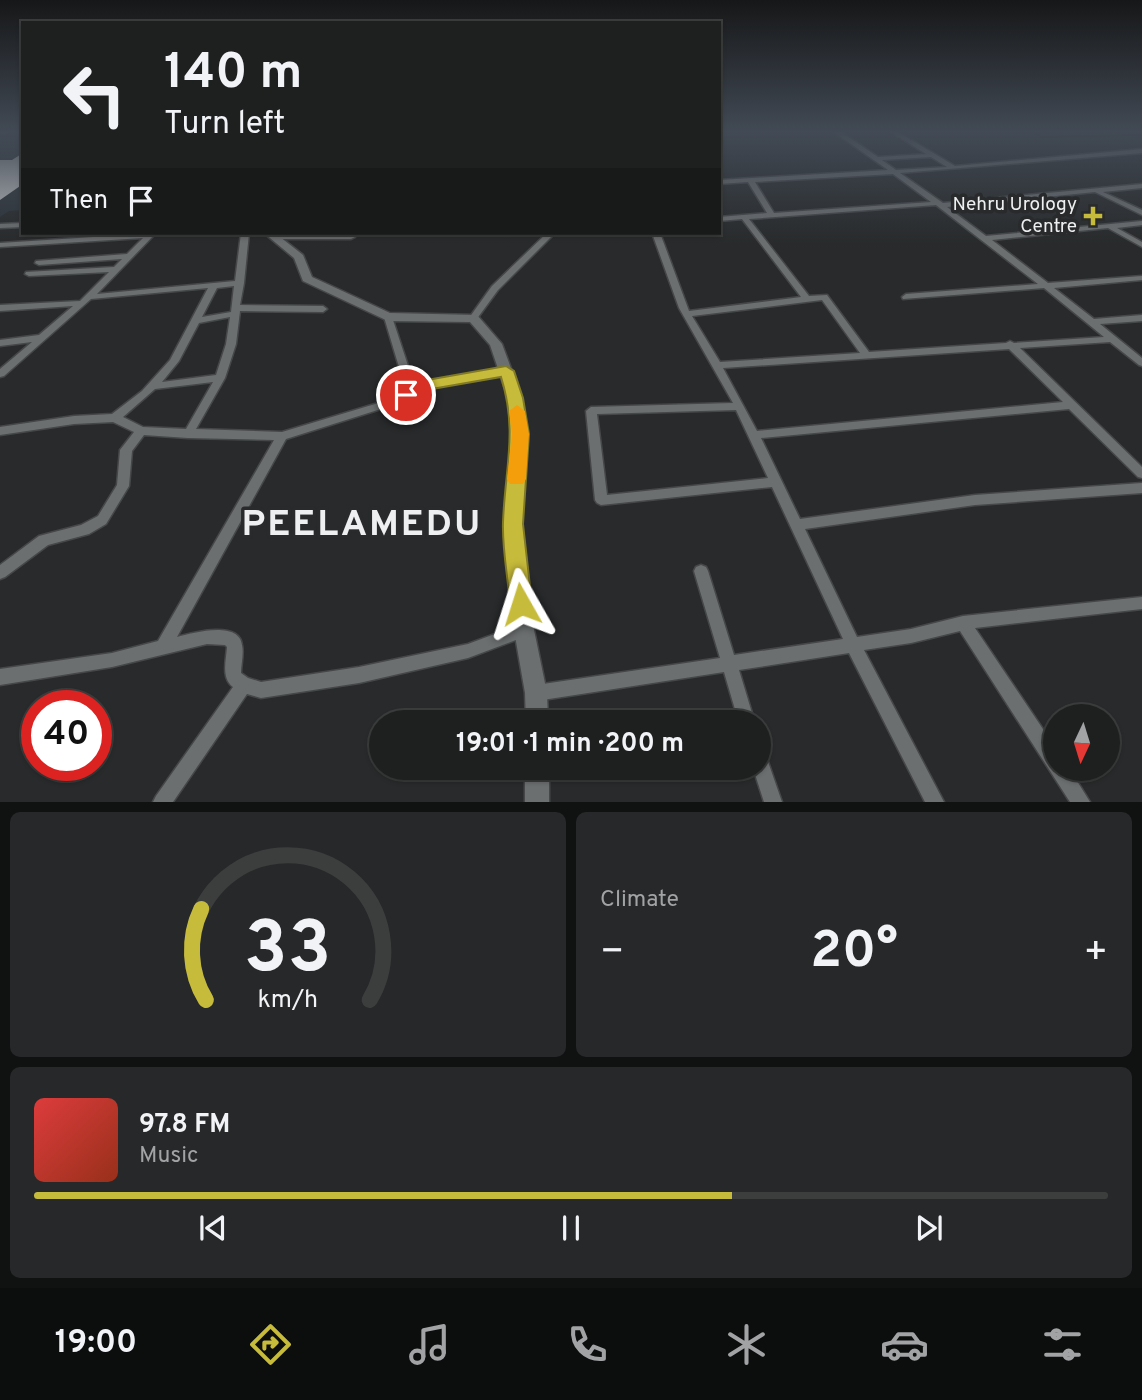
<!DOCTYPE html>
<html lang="en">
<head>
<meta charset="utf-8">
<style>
	body { margin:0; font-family:Overpass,sans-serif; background:#262829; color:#f1f3f6; height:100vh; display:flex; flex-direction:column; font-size:26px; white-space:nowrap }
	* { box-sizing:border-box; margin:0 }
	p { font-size:23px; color:#a1a3a5 }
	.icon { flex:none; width:38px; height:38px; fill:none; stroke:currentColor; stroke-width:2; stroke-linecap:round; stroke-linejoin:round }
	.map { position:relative; height:802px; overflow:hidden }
	.details { display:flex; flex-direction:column; gap:10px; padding:10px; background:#101212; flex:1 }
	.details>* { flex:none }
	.banner { position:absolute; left:21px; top:21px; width:700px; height:214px; border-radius:0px; box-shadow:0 2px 5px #0004,0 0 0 2px #3c3e3e; background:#1e2020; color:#f1f3f6; overflow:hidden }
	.needle { width:46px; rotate:184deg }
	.fabs { position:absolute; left:1043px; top:704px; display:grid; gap:14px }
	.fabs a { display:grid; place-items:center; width:77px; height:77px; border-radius:50%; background:#1e2020; box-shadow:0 2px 5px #0004,0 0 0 2px #3c3e3e; font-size:35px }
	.speed { position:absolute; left:21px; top:690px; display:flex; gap:14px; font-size:35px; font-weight:700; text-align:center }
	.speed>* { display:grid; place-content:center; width:91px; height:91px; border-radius:50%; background:#1e2020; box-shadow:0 2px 5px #0004,0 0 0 2px #3c3e3e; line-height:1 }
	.speed .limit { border:10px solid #d22; background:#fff; color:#111 }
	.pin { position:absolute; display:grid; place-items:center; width:60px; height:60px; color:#fff; margin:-30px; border:4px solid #fff; border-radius:50%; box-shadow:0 2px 7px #0007 }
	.me { position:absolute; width:77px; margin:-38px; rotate:354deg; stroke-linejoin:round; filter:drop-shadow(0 0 5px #0008) }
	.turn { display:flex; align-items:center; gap:24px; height:147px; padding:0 28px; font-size:32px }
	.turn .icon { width:91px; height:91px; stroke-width:2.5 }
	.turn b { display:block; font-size:49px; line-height:60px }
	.then { display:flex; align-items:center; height:66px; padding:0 28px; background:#0003; gap:14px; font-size:26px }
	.big { font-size:52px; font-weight:700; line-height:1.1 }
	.details .tile { flex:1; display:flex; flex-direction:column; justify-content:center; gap:10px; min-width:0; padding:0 24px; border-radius:10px; background:#262829 }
	.details .dial { align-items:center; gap:0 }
	.dial svg { height:182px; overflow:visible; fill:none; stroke:#3c3e3e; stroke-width:7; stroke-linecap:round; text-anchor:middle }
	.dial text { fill:#f1f3f6; stroke:none }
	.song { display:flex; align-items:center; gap:21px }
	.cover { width:84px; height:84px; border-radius:10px; background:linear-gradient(135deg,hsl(0 70% 55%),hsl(10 70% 35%)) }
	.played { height:7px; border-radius:4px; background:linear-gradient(90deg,#c7bb3b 65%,#3c3e3e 65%) }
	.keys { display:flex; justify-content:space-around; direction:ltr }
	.heat { display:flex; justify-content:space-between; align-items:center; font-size:38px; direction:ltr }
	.details .tiles { flex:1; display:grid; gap:10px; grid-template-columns:1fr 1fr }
	.tile:last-child { grid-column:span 2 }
	.trip { position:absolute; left:369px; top:710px; width:402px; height:70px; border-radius:35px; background:#1e2020; box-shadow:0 2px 5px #0004,0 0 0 2px #3c3e3e; font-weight:700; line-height:70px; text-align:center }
	.menu { display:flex; height:112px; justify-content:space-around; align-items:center; background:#0c0d0d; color:#a1a3a5 }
	.menu .icon { width:49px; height:49px }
	.menu .current { color:#c7bb3b }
	.menu b { font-size:32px; color:#f1f3f6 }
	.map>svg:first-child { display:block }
</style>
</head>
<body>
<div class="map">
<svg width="1142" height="802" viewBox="0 0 1142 802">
	<rect width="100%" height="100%" fill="#282a2b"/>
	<!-- built -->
	<path fill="#2d343a" d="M 0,137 L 23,137 L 23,210 L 9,211 L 0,217 Z"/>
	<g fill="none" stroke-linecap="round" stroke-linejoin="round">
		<!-- stream -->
		<path stroke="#151200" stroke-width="2" d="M 1034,132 L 1042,137 L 1142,135"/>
	</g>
	<!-- building -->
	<path fill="#bdbfc1" d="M 23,153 L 23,184 L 0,200 L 0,160 L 12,160 Z"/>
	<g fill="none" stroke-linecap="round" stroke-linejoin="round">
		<!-- street casing -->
		<g stroke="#454749" stroke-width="3">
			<g id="street">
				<path d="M 834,132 L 841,132 L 878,157 L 926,154 L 891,132 L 898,132 L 955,166 L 1142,149 L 1142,153 L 900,173 L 943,203 L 1142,184 L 1142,188 L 1103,192 L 1142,210 L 1142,215 L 1095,192 L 947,207 L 986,236 L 1142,221 L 1142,225 L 1117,228 L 1142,242 L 1142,247 L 1108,228 L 992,240 L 1048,283 L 1142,276 L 1142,280 L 1054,288 L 1094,319 L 1142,315 L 1142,321 L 1100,324 L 1142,358 L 1142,366 L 1139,365 L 1110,342 L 1020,348 L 1142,467 L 1142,478 L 1138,477 L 1069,409 L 761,438 L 800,519 L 975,495 L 1142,483 L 1142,493 L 975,505 L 805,529 L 857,637 L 911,629 L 963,616 L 1142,597 L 1142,609 L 975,628 L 1055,747 L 1055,768 L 1069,768 L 1090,802 L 1070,802 L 960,631 L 911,643 L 864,650 L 944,802 L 925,802 L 849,653 L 739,670 L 755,723 L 739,723 L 724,672 L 536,701 L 530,699 L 528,693 L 530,687 L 536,685 L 720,658 L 694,571 L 696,567 L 701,565 L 706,567 L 708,571 L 734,655 L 843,639 L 772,487 L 601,505 L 597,503 L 595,500 L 586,411 L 591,407 L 733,403 L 679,308 L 652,233 L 660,233 L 689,311 L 801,297 L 742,219 L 719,221 L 719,217 L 767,213 L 748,182 L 719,184 L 719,180 L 888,170 ZM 931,157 L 947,167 L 896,170 L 882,160 ZM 893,174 L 931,202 L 774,213 L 755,182 ZM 936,205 L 1038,284 L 906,294 L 902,297 L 903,299 L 1044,288 L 1104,337 L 1014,343 L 1010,341 L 1006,343 L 869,352 L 827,295 L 809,296 L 749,219 ZM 822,300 L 860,353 L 720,362 L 692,316 ZM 1009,349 L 1063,402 L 757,431 L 723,368 ZM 736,410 L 768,478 L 607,495 L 597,414 Z"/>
				<path d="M 23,223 L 23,227 L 0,228 L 0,224 Z"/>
				<path d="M 156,233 L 97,294 L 235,281 L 241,233 L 249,233 L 244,283 L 240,305 L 323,306 L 327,309 L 323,312 L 240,311 L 236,344 L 225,378 L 196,429 L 282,432 L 395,398 L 405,387 L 384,317 L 388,314 L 392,317 L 414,384 L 507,368 L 512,371 L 507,374 L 413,391 L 403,402 L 286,439 L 177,637 C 192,633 239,620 242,645 C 244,654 241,664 241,673 L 248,678 L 261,682 L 359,667 L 468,644 L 524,623 L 529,625 L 531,630 L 529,635 L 468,658 L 359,683 L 261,698 L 247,694 L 173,802 L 153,802 L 156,796 L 233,687 C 221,678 226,661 227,647 L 225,645 L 207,644 L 112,667 L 0,685 L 0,669 L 112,653 L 158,641 L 274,440 L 188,438 L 144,435 L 132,451 L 129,486 L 106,524 L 89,534 L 48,545 L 5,577 L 0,579 L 0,565 L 39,536 L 81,525 L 98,516 L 117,485 L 120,450 L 134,432 L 113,422 L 74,424 L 0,435 L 0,427 L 74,416 L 112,414 L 142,391 L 170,360 L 208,288 L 91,299 L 4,376 L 0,377 L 0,369 L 32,342 L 0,346 L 0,340 L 39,335 L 73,306 L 0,311 L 0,305 L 80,301 L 109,272 L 29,276 L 25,274 L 26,272 L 114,267 L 122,259 L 39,265 L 35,263 L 36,261 L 127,254 L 143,238 L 0,247 L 0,243 ZM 234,286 L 231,312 L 202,317 L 217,288 ZM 230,317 L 226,344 L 216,375 L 162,382 L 179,361 L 199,323 ZM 213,382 L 186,429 L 143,427 L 123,417 L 155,389 Z"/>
				<path d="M 547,233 L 555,233 L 498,290 L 476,320 L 470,320 L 469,318 L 492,286 Z"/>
				<path d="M 272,235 L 351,235 L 355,237 L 351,239 L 275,239 L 271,237 Z"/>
				<path d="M 760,753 L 766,756 L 782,802 L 764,802 L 753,768 L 760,768 Z"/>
			</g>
		</g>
		<!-- secondary casing -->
		<g stroke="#454749" stroke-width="3">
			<g id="secondary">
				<path d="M 264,233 L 275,233 L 303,255 L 312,277 L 390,313 L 477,315 L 502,344 L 522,398 L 527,434 L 522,524 L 534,630 L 547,693 L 548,723 L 526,723 L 525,693 L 514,630 L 504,524 L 513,434 L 508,398 L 490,345 L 470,322 L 388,321 L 303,281 L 294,258 Z"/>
				<rect x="525" y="768" width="24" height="34"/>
			</g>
		</g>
		<!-- primary casing -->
		<g stroke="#454749" stroke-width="2">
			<path id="primary" d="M 0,132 L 8,132 L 4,134 Z"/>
		</g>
		<!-- street -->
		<use href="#street" fill="#6c6f70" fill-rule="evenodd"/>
		<!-- secondary -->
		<use href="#secondary" fill="#6c6f70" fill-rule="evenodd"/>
		<!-- primary -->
		<use href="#primary" fill="#5997c2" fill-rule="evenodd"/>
	</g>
	<!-- sky -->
	<linearGradient id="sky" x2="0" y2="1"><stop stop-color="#161718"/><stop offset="0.54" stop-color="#424a55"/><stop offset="1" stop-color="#424a55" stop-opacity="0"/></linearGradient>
	<rect width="1142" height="244" fill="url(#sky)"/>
	<!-- route -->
	<path fill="#c7bb3b" stroke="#817a26" stroke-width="2" d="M 506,366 L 514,371 L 523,398 L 529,434 L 523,524 L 532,604 L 529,611 L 521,614 L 513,611 L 510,604 C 508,577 502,549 503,522 C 505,468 518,431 501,377 L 415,392 L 411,398 L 406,400 L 398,395 L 405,385 L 410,383 Z"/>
	<!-- slow -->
	<path fill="#f59e0b" d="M 517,405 L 525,411 L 529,434 L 526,479 L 523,484 L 510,484 L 507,479 L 512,434 L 509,411 Z"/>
	<!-- markers -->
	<path fill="#c7bb3b" stroke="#282a2b" stroke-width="2.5" d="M1089.5 205.5h7v7h7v7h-7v7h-7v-7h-7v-7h7z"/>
	<g text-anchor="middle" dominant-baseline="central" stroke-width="7" stroke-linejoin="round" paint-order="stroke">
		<!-- far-poi labels -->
		<g font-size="19" fill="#edeff0" stroke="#282a2b" text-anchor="end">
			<text x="1077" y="205">Nehru Urology<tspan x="1077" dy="22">Centre</tspan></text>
		</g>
		<!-- near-district labels -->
		<g font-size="37" font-weight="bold" letter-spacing="2" fill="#edeff0" stroke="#282a2b">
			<text x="362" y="525">PEELAMEDU</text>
		</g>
	</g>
</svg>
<div class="fabs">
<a><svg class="needle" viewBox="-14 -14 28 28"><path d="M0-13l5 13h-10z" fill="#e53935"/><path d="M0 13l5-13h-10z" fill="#a1a3a5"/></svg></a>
</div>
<div class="speed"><div class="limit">40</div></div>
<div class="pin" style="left:406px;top:395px;background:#d93025"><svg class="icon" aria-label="arrive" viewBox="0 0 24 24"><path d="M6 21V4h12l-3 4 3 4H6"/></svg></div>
<svg class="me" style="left:521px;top:604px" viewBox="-20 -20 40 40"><path d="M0-17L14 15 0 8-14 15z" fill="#c7bb3b" stroke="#fff" stroke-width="4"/></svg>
<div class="trip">19:01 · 1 min · 200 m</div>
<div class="banner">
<div class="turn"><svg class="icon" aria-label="left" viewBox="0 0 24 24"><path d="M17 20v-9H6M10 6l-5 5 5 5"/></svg><div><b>140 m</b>Turn left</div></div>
<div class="then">Then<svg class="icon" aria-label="arrive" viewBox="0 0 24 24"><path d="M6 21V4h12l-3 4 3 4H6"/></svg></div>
</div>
</div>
<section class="details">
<div class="tiles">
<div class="tile dial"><svg viewBox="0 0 100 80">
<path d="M14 69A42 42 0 1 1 86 69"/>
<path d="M14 69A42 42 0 0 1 12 29" stroke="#c7bb3b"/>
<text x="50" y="56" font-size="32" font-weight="700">33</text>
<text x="50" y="72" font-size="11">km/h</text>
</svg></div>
<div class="tile"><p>Climate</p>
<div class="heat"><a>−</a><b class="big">20°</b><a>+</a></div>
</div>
<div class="tile">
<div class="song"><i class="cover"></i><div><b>97.8 FM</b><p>Music</p></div></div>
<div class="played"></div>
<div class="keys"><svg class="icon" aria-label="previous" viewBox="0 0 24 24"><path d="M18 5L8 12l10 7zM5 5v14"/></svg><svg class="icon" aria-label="pause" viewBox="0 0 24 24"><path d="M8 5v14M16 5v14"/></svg><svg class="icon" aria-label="next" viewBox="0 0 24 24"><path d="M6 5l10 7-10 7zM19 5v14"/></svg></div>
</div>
</div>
</section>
<nav class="menu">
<b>19:00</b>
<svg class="icon current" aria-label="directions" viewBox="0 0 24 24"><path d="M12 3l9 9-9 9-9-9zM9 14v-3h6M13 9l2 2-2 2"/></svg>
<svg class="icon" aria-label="music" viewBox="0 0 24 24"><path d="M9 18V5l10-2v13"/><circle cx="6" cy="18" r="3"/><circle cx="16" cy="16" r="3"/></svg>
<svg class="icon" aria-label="phone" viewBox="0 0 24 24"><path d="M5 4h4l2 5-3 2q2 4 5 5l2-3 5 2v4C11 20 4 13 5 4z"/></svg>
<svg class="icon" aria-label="climate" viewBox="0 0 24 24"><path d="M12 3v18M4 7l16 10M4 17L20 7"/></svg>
<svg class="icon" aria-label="car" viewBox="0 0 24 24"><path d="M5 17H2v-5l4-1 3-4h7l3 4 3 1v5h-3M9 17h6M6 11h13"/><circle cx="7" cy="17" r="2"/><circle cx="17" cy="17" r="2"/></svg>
<svg class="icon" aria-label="filters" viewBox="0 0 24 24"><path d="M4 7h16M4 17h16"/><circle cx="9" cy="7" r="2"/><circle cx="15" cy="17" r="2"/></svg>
</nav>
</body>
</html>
